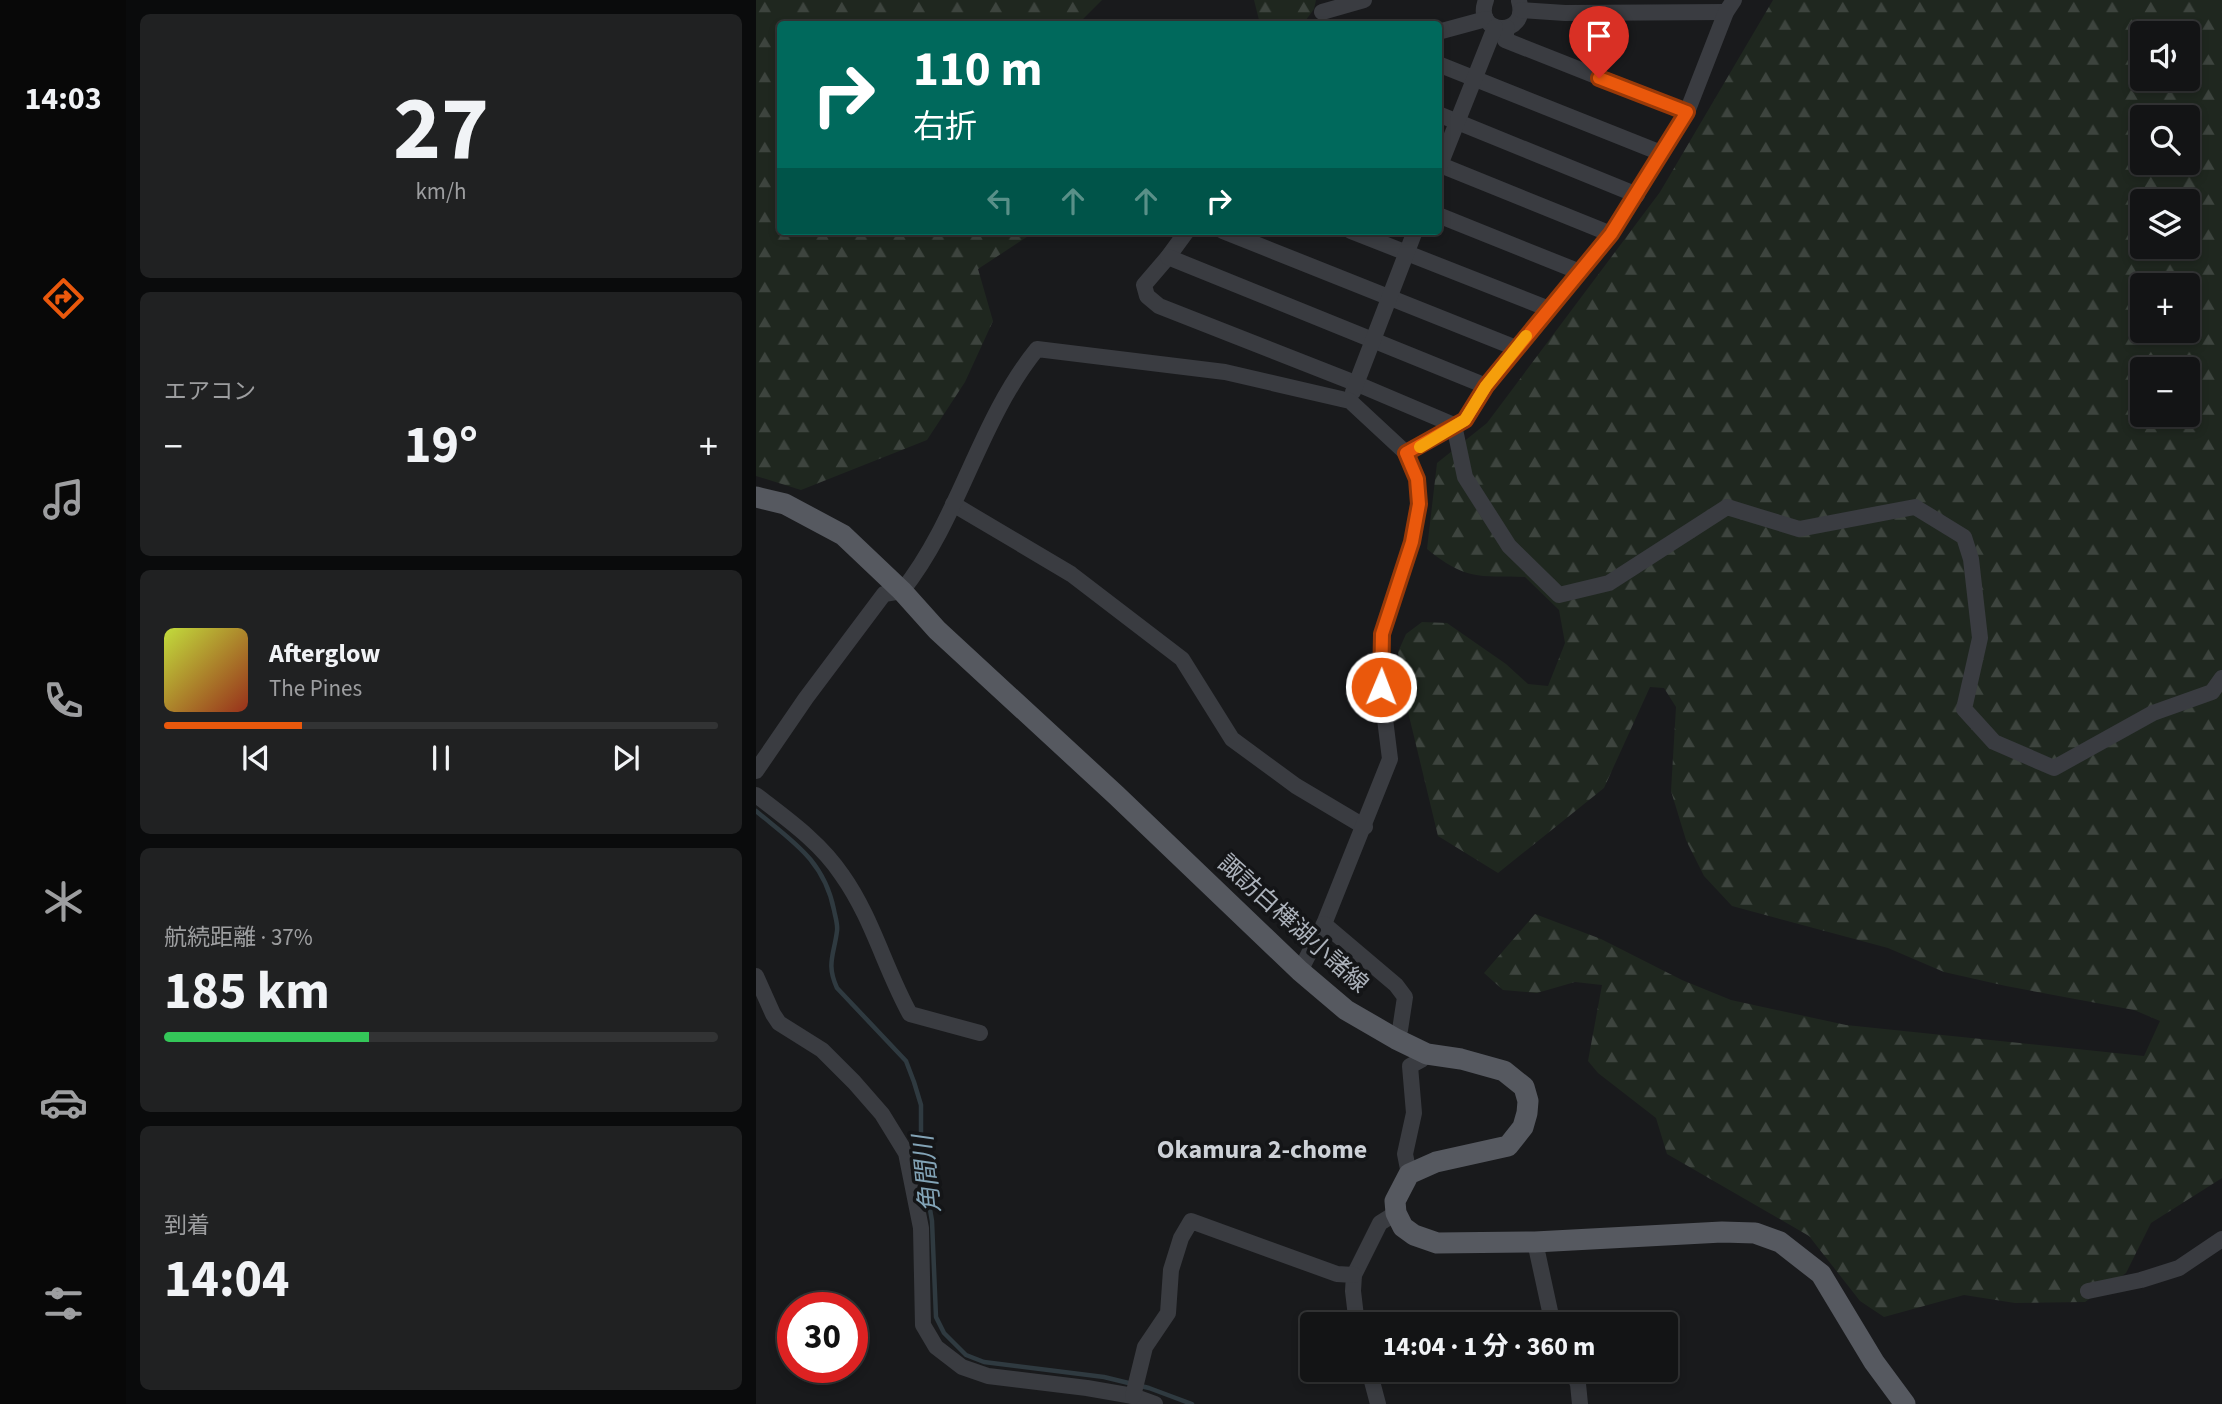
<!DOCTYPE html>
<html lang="ja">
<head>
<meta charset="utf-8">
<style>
	body { margin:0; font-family:"Source Sans 3","Noto Sans JP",sans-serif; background:#202122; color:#f1f3f6; height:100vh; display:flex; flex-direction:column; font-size:26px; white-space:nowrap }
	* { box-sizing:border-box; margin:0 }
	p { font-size:23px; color:#9d9ea0 }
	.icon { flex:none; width:38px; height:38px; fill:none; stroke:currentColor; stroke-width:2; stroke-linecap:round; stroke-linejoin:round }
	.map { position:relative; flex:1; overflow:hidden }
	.details { display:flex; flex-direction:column; gap:14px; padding:14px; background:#0a0b0c; width:630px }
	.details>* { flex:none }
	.banner { position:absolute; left:21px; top:21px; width:665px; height:214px; border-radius:7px; box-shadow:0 4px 10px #0003,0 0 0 2px #323334; background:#00695c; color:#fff; overflow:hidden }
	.buttons { position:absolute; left:1374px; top:21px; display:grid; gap:14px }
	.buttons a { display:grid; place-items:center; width:70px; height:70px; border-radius:7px; background:#131415; box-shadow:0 4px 10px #0003,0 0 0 2px #323334; font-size:35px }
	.speed { position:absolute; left:21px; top:1292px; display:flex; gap:14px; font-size:35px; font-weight:700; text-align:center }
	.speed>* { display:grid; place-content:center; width:91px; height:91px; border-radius:50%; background:#131415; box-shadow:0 4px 10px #0003,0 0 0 2px #323334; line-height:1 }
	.speed .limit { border:10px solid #d22; background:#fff; color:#111 }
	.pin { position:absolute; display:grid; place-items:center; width:60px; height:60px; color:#fff; margin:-72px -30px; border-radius:50% 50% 50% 0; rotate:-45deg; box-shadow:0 0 7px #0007 }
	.pin .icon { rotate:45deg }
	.me { position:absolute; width:77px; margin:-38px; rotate:1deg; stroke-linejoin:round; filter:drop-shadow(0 0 5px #0008) }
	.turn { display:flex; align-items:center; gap:24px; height:147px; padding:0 21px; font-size:32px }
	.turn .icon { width:91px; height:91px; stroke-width:2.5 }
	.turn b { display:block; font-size:49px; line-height:60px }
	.lanes { display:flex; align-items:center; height:66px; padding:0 21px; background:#0003; justify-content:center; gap:35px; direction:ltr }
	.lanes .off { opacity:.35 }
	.big { font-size:52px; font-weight:700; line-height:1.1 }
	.details .tile { flex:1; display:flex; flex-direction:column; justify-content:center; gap:10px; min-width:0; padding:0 24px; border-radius:10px; background:#202122 }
	.details .dial { align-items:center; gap:0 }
	.dial b { font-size:91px; line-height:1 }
	.song { display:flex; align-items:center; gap:21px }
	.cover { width:84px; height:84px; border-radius:10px; background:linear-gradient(135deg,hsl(70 70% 55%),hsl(10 70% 35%)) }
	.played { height:7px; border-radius:4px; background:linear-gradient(90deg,#ea580c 25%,#323334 25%) }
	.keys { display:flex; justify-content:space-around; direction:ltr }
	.heat { display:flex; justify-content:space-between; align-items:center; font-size:38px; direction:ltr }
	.charge { height:10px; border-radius:5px; background:linear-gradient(90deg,#34c759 37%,#323334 0) }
	.trip { position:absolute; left:544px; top:1312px; width:378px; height:70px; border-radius:7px; background:#131415; box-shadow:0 4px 10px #0003,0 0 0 2px #323334; font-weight:700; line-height:70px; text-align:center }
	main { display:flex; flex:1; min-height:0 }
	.menu { display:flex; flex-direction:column; width:126px; justify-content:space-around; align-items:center; background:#080808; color:#9d9ea0 }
	.menu .icon { width:49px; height:49px }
	.menu .selected { color:#ea580c }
	.menu b { font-size:32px; color:#f1f3f6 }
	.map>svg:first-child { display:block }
</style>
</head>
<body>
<main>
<nav class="menu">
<b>14:03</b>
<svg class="icon selected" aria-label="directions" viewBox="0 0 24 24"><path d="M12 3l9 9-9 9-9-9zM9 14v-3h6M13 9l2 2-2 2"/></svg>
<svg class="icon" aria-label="music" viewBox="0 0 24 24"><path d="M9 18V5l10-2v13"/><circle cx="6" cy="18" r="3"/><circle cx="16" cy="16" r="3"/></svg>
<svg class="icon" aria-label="phone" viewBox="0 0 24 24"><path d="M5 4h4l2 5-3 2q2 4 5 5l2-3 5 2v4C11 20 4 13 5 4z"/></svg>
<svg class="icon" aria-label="climate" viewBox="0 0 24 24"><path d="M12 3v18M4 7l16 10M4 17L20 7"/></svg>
<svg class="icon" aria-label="car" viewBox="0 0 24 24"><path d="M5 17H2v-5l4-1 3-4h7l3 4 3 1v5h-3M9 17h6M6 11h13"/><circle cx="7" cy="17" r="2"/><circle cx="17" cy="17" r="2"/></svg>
<svg class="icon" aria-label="filters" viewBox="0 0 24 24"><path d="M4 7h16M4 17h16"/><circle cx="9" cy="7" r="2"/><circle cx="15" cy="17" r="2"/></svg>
</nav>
<section class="details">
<div class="tile dial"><b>27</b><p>km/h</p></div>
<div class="tile"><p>エアコン</p>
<div class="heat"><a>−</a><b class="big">19°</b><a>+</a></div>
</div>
<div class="tile">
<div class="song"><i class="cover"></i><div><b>Afterglow</b><p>The Pines</p></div></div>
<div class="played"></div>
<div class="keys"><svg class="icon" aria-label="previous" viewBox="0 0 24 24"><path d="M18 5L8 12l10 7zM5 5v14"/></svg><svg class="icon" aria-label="pause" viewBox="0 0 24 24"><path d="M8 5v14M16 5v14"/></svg><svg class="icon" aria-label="next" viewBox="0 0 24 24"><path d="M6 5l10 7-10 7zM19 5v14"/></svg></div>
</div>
<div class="tile"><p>航続距離 · 37%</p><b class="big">185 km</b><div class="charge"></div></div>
<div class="tile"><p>到着</p><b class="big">14:04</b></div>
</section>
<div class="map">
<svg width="1466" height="1404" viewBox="0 0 1466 1404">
	<defs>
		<pattern id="forest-firs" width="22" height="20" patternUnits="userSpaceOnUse" patternTransform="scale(1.75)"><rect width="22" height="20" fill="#1f271f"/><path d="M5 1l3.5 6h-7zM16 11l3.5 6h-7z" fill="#3d443e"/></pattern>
	</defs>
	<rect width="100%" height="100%" fill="#191a1c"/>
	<!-- forest -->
	<g fill="url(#forest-firs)" fill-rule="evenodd">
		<path d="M 0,0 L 346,0 L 322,24 L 24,24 L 24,231 L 280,231 L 222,269 L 237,321 L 209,382 L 171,440 L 45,490 L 0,476 Z"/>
		<path d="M 498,0 L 560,0 L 558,9 L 547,24 L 504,24 Z"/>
		<path d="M 1017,0 L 1466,0 L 1466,1178 L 1395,1223 L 1370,1273 L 1329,1302 L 1259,1303 L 1208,1295 L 1128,1317 L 1104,1301 L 1053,1236 L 911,1154 L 900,1118 L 842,1073 L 832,1061 L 846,985 L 819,982 L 781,993 L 747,990 L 728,973 L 779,914 L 845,939 L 926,980 L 975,1000 L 1090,1025 L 1388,1056 L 1404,1021 L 1378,1010 L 1250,986 L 1188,972 L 1132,948 L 976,906 L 948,876 L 930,840 L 915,791 L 920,707 L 908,688 L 894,687 L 848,788 L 742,873 L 682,836 L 647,691 L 642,652 L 650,634 L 666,622 L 691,623 L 750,664 L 772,684 L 792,686 L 809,643 L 803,610 L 769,577 C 722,576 709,580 671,549 L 681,463 L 731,423 L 904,192 ZM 1386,33 L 1432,33 L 1432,79 L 1386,79 ZM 1386,117 L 1432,117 L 1432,163 L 1386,163 ZM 1386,201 L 1432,201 L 1432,247 L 1386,247 ZM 1386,285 L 1432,285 L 1432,331 L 1386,331 ZM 1386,369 L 1432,369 L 1432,415 L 1386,415 Z"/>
	</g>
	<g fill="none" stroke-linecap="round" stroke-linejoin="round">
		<!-- stream -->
		<path stroke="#2f3a40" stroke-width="4.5" d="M 0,811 C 36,841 68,860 78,910 C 79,916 82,924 81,931 C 78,955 70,964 81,988 L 150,1061 L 158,1082 L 165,1105 L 165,1158 L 176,1221 L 180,1317 L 188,1333 L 210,1355 L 228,1362 L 348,1377 L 393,1388 L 436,1404"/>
		<!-- minor -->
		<g stroke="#3a3c41" stroke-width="16">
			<path d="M 730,0 C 716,36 774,38 763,1"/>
			<path d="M 765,10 L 809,13 L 970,12"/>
			<path d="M 566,12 L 608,0"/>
			<path d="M 751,28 L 749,40 L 931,112"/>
			<path d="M 682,32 L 730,19"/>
			<path d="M 682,64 L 905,153"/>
			<path d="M 682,114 L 881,195"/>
			<path d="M 682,164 L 855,234"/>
			<path d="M 682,170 L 739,27"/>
			<path d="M 682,215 L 824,272"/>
			<path d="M 431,231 L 412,257 L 388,285 L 391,296 L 403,306 L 599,383 L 698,425 L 709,477 L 753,546 L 803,595 L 853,583 L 971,507 L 1043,529 L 1159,507 L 1208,537 L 1215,559 L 1224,638 L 1208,709 L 1238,742 L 1298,768 L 1397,713 L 1456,692 L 1466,678"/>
			<path d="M 467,231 L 760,348"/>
			<path d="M 595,231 L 793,309"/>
			<path d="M 412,257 L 730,386"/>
			<path d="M 597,392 L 659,231"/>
			<path d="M 650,453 L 709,420 L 730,386 L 855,234 L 931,112 L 970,12 L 978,0"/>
			<path d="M 197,504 L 315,574 L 426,659 L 476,739 L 540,786 L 609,827"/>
			<path d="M 0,771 L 50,698 L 128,594 L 146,591 C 204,518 222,422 281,349 L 469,372 L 594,401 L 650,453 L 661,479 L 663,504 L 656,542 L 626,633 L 625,687 L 634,759 L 568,924 L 544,971"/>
			<path d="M 0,795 C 31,819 64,842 86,875 C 116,917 129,969 154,1014 L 224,1033"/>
			<path d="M 568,924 L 640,985 L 649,997 L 644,1030"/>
			<path d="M 0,976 L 17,1014 L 23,1023 L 66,1050 L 98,1082 L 126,1114 L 150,1153 L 165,1228 L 167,1325 L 180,1347 L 206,1367 L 232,1376 L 331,1388 L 377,1396 L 399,1404"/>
			<path d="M 653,1174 L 649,1154 L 658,1113 L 654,1066 L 665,1060 L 671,1054"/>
			<path d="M 779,1242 L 797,1325"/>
			<path d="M 1332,1291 L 1385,1280 L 1423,1268 L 1466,1239"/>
			<path d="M 601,1325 L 597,1291 L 598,1275 L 624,1223 L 640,1213"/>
			<path d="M 613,1370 L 622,1404"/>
			<path d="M 816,1370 L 822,1384 L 824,1404"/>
			<path d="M 377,1396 L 389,1347 L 412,1313 L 415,1270 L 425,1238 L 435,1221 L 581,1274 L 598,1275"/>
		</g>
		<!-- major -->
		<path stroke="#565960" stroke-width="21" d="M 0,497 L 29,504 L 87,535 L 146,591 L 181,630 L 360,795 L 544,971 L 590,1010 L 640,1039 L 671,1054 L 705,1059 L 748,1071 L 768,1087 L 772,1101 L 771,1113 L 767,1127 L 752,1146 L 680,1162 L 653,1174 L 639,1201 L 640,1213 L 647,1227 L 658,1235 L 681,1243 L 779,1242 L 966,1232 L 999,1233 L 1024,1242 L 1065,1274 L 1118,1362 L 1149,1404"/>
	</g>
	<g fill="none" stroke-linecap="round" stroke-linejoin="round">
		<!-- route casing -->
		<g stroke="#983908" stroke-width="18">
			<path id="route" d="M 625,687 L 626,634 L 656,542 L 663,504 L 661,479 L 650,453 L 709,420 L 730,386 L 855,234 L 931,112 L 843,78"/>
		</g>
		<!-- route -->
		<use href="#route" stroke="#ea580c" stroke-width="12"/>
		<!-- slow -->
		<path stroke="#f59e0b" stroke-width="12" d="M 664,447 L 709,420 L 730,386 L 770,336"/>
	</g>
	<g text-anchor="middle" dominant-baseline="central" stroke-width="7" stroke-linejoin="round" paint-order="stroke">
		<!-- street labels -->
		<g font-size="24" fill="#acb2bb" stroke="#141517">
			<text transform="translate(537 924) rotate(42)">諏訪白樺湖小諸線</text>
		</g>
		<!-- neighbourhood labels -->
		<g font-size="26" font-weight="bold" fill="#cdd1d7" stroke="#141517">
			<text x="506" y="1149">Okamura 2-chome</text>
		</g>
		<!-- water labels -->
		<g font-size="26" font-style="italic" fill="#83a4b7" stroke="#141517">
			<text transform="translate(171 1174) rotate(-96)">角間川</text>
		</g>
	</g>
</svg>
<div class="buttons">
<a><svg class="icon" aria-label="sound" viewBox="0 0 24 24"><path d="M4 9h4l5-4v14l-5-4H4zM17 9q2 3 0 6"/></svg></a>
<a><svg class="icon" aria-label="search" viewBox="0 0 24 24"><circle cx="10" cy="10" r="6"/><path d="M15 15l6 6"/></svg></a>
<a><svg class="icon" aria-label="layers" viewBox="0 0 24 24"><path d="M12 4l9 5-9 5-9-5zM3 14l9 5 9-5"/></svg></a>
<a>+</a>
<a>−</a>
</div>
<div class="speed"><div class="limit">30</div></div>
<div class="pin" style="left:843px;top:78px;background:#d93025"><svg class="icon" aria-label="arrive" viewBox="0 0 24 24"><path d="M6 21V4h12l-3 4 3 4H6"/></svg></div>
<svg class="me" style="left:625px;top:687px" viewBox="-20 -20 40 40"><circle r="17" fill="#ea580c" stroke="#fff" stroke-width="3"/><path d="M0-11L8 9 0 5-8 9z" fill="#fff"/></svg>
<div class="trip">14:04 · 1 分 · 360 m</div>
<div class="banner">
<div class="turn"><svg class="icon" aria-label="right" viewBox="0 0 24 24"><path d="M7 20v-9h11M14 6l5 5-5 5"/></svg><div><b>110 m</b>右折</div></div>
<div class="lanes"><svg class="icon off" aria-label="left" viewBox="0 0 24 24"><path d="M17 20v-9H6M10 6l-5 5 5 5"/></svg><svg class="icon off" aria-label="ahead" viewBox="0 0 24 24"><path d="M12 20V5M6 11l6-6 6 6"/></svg><svg class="icon off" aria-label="ahead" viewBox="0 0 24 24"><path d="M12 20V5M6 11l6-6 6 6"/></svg><svg class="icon" aria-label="right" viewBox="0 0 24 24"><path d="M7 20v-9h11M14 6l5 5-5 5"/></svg></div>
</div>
</div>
</main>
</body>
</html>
